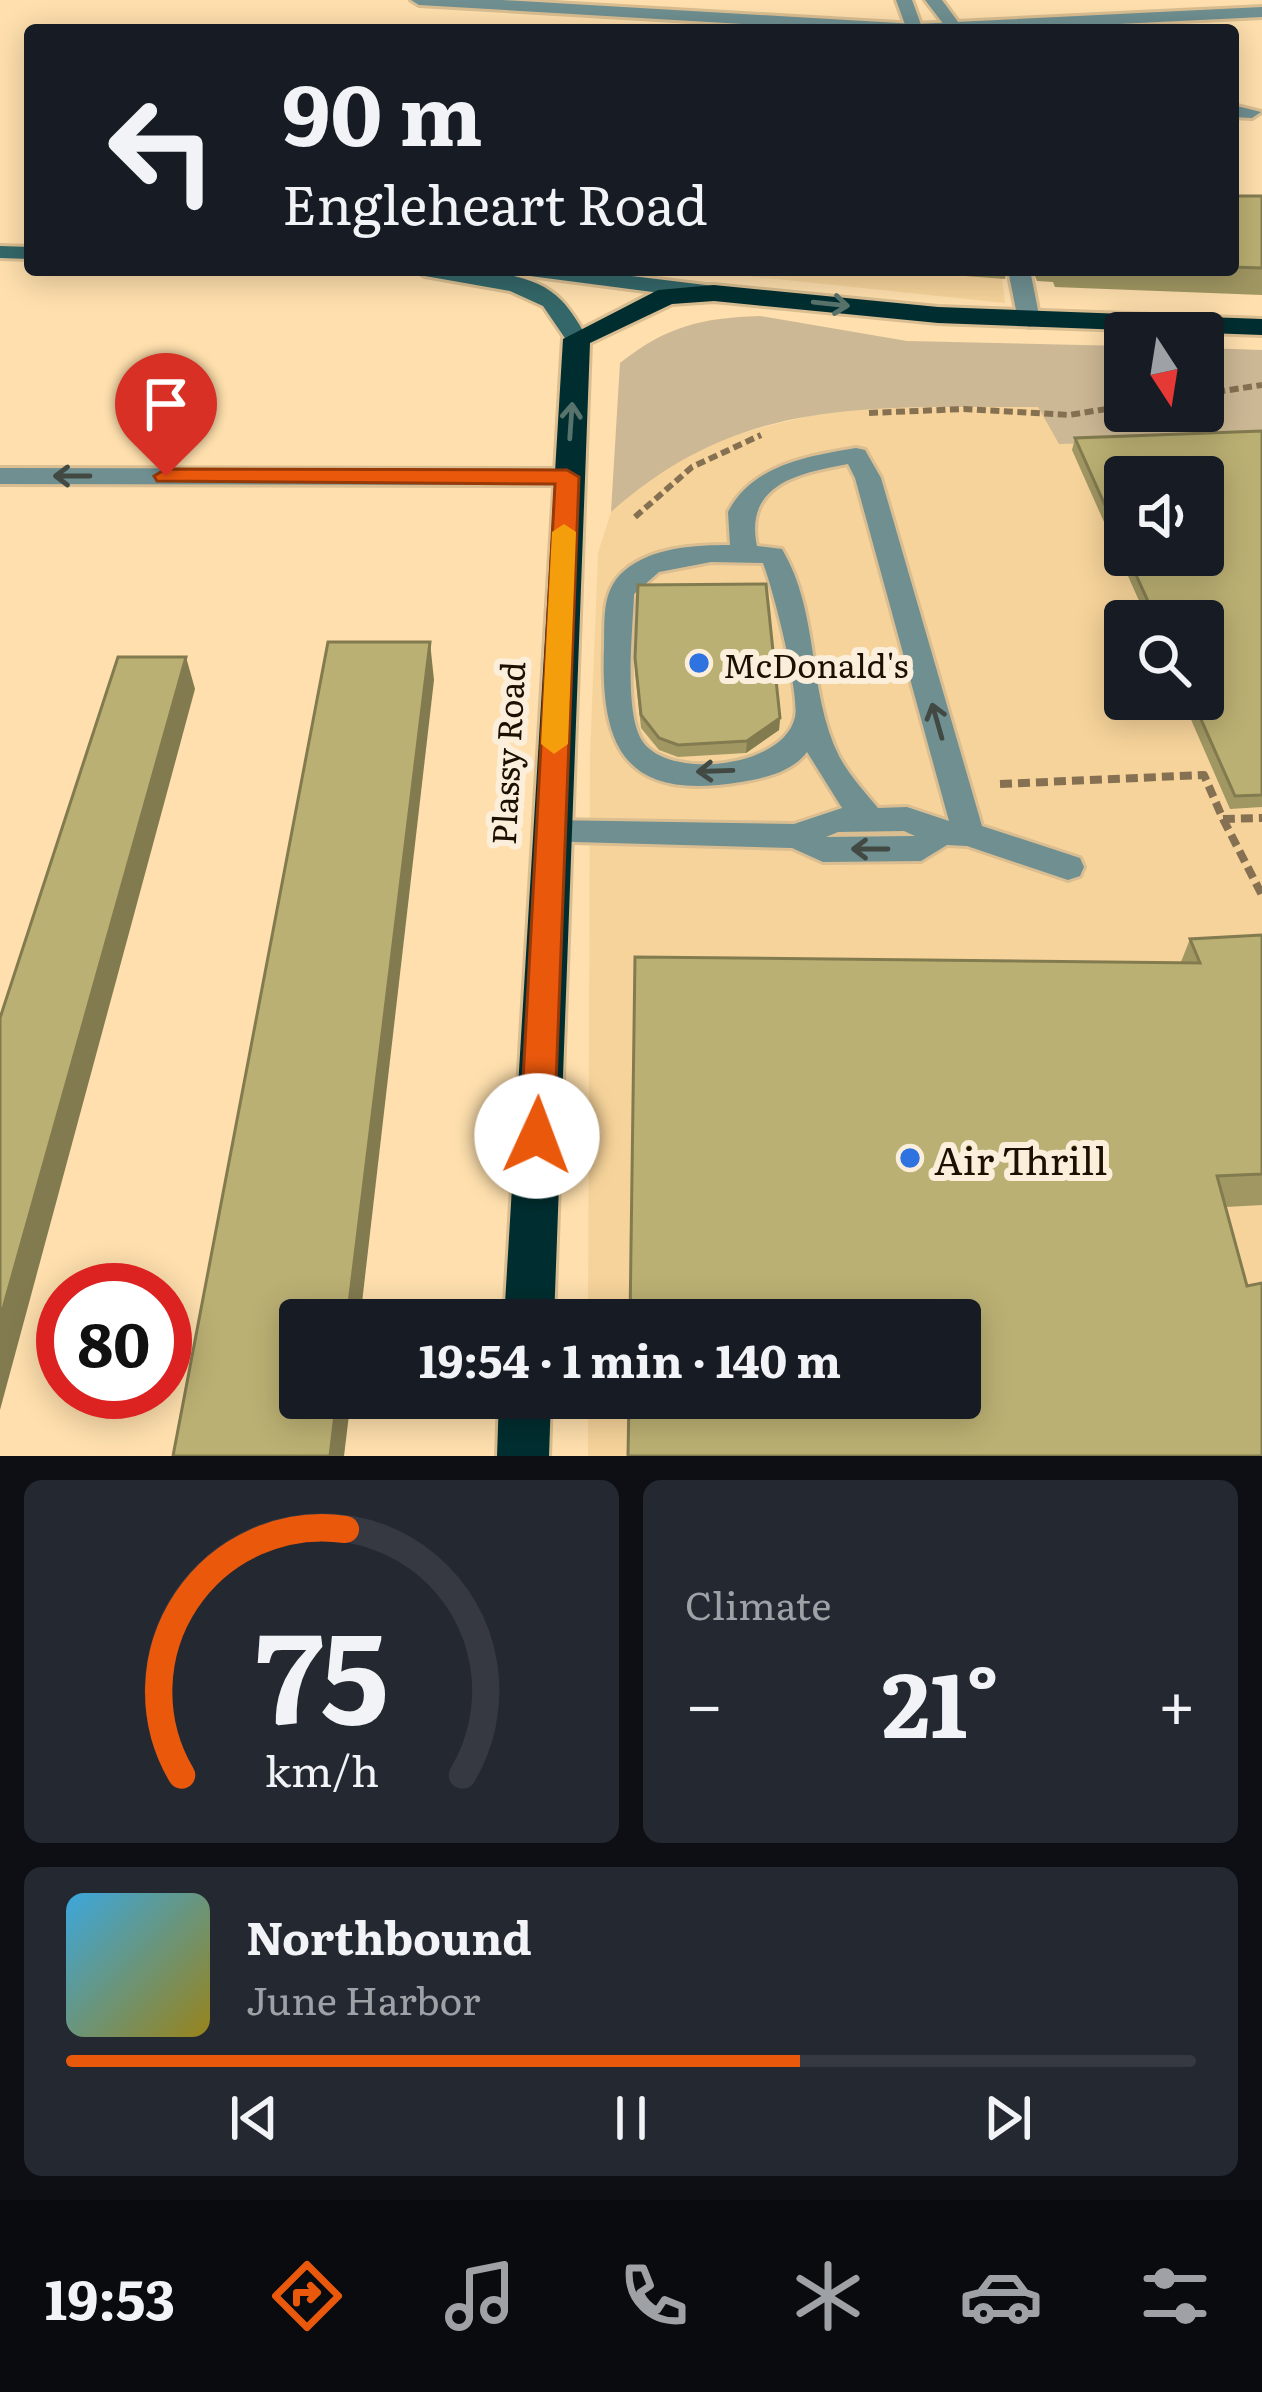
<!DOCTYPE html>
<html lang="en">
<head>
<meta charset="utf-8">
<style>
	body { margin:0; font-family:Literata,serif; background:#242831; color:#f1f3f6; height:100vh; display:flex; flex-direction:column; font-size:45px; white-space:nowrap }
	* { box-sizing:border-box; margin:0 }
	p { font-size:39px; color:#9ea1a6 }
	.icon { flex:none; width:66px; height:66px; fill:none; stroke:currentColor; stroke-width:2; stroke-linecap:round; stroke-linejoin:round }
	.map { position:relative; height:1456px; overflow:hidden }
	.panel { display:flex; flex-direction:column; gap:24px; padding:24px; background:#0d0f14; flex:1 }
	.panel>* { flex:none }
	.hud { position:absolute; left:24px; top:24px; width:1215px; height:252px; border-radius:12px; box-shadow:0 6px 30px #0003; background:#171b24; color:#f1f3f6; overflow:hidden }
	.needle { width:78px; rotate:168deg }
	.buttons { position:absolute; left:1104px; top:312px; display:grid; gap:24px }
	.buttons a { display:grid; place-items:center; width:120px; height:120px; border-radius:12px; background:#171b24; box-shadow:0 6px 30px #0003; font-size:60px }
	.speed { position:absolute; left:36px; top:1263px; display:flex; gap:24px; font-size:60px; font-weight:700; text-align:center }
	.speed>* { display:grid; place-content:center; width:156px; height:156px; border-radius:50%; background:#171b24; box-shadow:0 6px 30px #0003; line-height:1 }
	.speed .limit { border:18px solid #d22; background:#fff; color:#111 }
	.pin { position:absolute; display:grid; place-items:center; width:102px; height:102px; color:#fff; margin:-123px -51px; border-radius:50% 50% 50% 0; rotate:-45deg; box-shadow:0 0 12px #0007 }
	.pin .icon { rotate:45deg }
	.me { position:absolute; width:132px; margin:-66px; rotate:2deg; stroke-linejoin:round; filter:drop-shadow(0 0 9px #0008) }
	.turn { display:flex; align-items:center; gap:42px; height:252px; padding:0 60px; font-size:54px }
	.turn .icon { width:156px; height:156px; stroke-width:2.5 }
	.turn b { display:block; font-size:84px; line-height:102px }
	.big { font-size:90px; font-weight:700; line-height:1.1 }
	.panel .widget { flex:1; display:flex; flex-direction:column; justify-content:center; gap:18px; min-width:0; padding:0 42px; border-radius:18px; background:#242831 }
	.panel .dial { align-items:center; gap:0 }
	.dial svg { height:312px; overflow:visible; fill:none; stroke:#363941; stroke-width:7; stroke-linecap:round; text-anchor:middle }
	.dial text { fill:#f1f3f6; stroke:none }
	.song { display:flex; align-items:center; gap:36px }
	.cover { width:144px; height:144px; border-radius:18px; background:linear-gradient(135deg,hsl(200 70% 55%),hsl(50 70% 35%)) }
	.played { height:12px; border-radius:6px; background:linear-gradient(90deg,#ea580c 65%,#363941 65%) }
	.keys { display:flex; justify-content:space-around; direction:ltr }
	.heat { display:flex; justify-content:space-between; align-items:center; font-size:66px; direction:ltr }
	.panel .tiles { flex:1; display:grid; gap:24px; grid-template-columns:1fr 1fr }
	.widget:last-child { grid-column:span 2 }
	.trip { position:absolute; left:279px; top:1299px; width:702px; height:120px; border-radius:12px; background:#171b24; box-shadow:0 6px 30px #0003; font-weight:700; line-height:120px; text-align:center }
	.tab-bar { display:flex; height:192px; justify-content:space-around; align-items:center; background:#090b0e; color:#9ea1a6 }
	.tab-bar .icon { width:84px; height:84px }
	.tab-bar .current { color:#ea580c }
	.tab-bar b { font-size:54px; color:#f1f3f6 }
	.map>svg:first-child { display:block }
</style>
</head>
<body>
<div class="map">
<svg width="1262" height="1456" viewBox="0 0 1262 1456">
	<rect width="100%" height="100%" fill="#fedfad"/>
	<!-- built -->
	<g fill="#f6d39a" fill-rule="evenodd">
		<path d="M 689,270 L 1001,270 L 1005,303 Z"/>
		<path d="M 1038,407 L 1262,439 L 1262,1456 L 588,1456 L 588,1398 L 960,1398 L 960,1320 L 588,1320 L 590,756 L 598,553 L 611,512 L 650,478 L 706,444 L 760,428 L 842,408 ZM 1125,477 L 1203,477 L 1203,555 L 1125,555 ZM 1125,621 L 1203,621 L 1203,699 L 1125,699 Z"/>
	</g>
	<!-- green -->
	<path fill="#cdb895" d="M 760,316 L 907,341 L 1125,346 L 1125,411 L 1203,411 L 1203,348 L 1262,350 L 1262,439 L 1059,444 L 1038,407 C 873,408 743,394 611,512 L 620,363 C 667,326 701,318 760,316 Z"/>
	<g fill="none" stroke-linecap="round" stroke-linejoin="round">
		<!-- lane casing -->
		<g stroke="#dabe91" stroke-width="6">
			<g id="lane">
				<path d="M 896,0 L 912,0 L 923,30 L 907,30 Z"/>
				<path d="M 925,0 L 942,0 L 964,30 L 948,30 Z"/>
				<path d="M 1233,105 L 1261,112 L 1252,118 L 1233,117 Z"/>
				<path d="M 1008,270 L 1030,270 L 1040,320 L 1037,325 L 1029,327 L 1018,320 Z"/>
				<path d="M 856,448 L 865,450 L 881,478 L 982,826 L 1080,858 L 1084,867 L 1080,876 L 1068,880 L 967,846 L 947,845 L 921,861 L 823,862 L 792,848 L 539,841 L 534,832 L 539,823 L 550,820 L 794,824 L 842,808 L 807,752 C 792,772 765,778 741,782 C 627,801 600,751 604,647 C 605,619 601,591 624,571 C 652,547 695,545 730,545 L 728,512 C 752,465 808,456 856,448 ZM 848,464 L 855,478 L 949,821 L 907,807 L 878,808 C 864,791 849,775 839,756 C 807,691 820,613 782,549 L 757,546 C 744,484 799,473 848,464 ZM 711,562 L 763,563 C 773,589 800,693 795,717 C 784,768 670,780 643,742 C 623,714 633,629 634,594 L 659,572 ZM 904,831 L 915,836 L 826,837 L 838,832 Z"/>
			</g>
		</g>
		<!-- street casing -->
		<g stroke="#dabe91" stroke-width="6">
			<g id="street">
				<path d="M 411,0 L 503,0 L 915,24 L 1262,7 L 1262,17 L 998,30 L 846,30 L 419,5 Z"/>
				<path d="M 0,468 L 567,469 L 580,477 L 567,485 L 0,484 Z"/>
			</g>
		</g>
		<!-- secondary casing -->
		<g stroke="#dabe91" stroke-width="6">
			<g id="secondary">
				<path d="M 0,246 L 30,247 L 30,259 L 0,258 Z"/>
				<path d="M 414,270 C 457,270 529,266 561,300 C 572,311 580,326 588,339 L 585,344 L 569,344 L 543,306 L 510,291 L 425,276 Z"/>
				<path d="M 519,270 L 582,270 L 714,286 L 725,293 L 714,300 L 530,276 Z"/>
			</g>
		</g>
		<!-- highway casing -->
		<g stroke="#dabe91" stroke-width="6">
			<g id="highway">
				<path d="M 714,285 L 938,307 L 1262,319 L 1262,335 L 938,323 L 714,301 L 672,304 L 590,343 L 554,1320 L 504,1320 L 563,339 L 658,290 Z"/>
				<path d="M 499,1398 L 551,1398 L 549,1456 L 497,1456 Z"/>
			</g>
		</g>
		<!-- path-far1 -->
		<g stroke="#857152" stroke-width="6" stroke-dasharray="9 4.5" stroke-linecap="butt">
			<path d="M 1203,394 L 1262,385"/>
			<path d="M 869,413 L 964,409 L 1069,415 L 1125,406"/>
			<path d="M 635,517 L 692,467 L 761,435"/>
		</g>
		<!-- path -->
		<g stroke="#857152" stroke-width="8" stroke-dasharray="12 6" stroke-linecap="butt">
			<path d="M 1000,784 L 1204,775 L 1223,819 L 1262,818"/>
			<path d="M 1223,819 L 1262,895"/>
		</g>
		<!-- lane -->
		<use href="#lane" fill="#6f8f91" fill-rule="evenodd"/>
		<!-- street -->
		<use href="#street" fill="#6f8f91" fill-rule="evenodd"/>
		<!-- secondary -->
		<use href="#secondary" fill="#346769" fill-rule="evenodd"/>
		<!-- highway -->
		<use href="#highway" fill="#002e30" fill-rule="evenodd"/>
	</g>
	<!-- wall -->
	<g fill="#a19763" fill-rule="evenodd">
		<path d="M 1233,196 L 1262,196 L 1262,295 L 1055,287 L 1053,282 L 1037,281 L 1032,270 L 1233,270 Z"/>
		<path d="M 886,270 L 1007,270 L 1005,279 Z"/>
		<path d="M 1262,431 L 1262,807 L 1230,809 L 1182,699 L 1203,699 L 1203,621 L 1148,621 L 1072,450 L 1075,438 ZM 1125,477 L 1203,555 L 1125,555 Z"/>
		<path d="M 638,585 L 780,718 L 779,730 L 746,753 L 678,757 L 659,750 L 641,728 L 635,671 Z"/>
		<path d="M 1262,935 L 1262,1205 L 1226,1207 L 1262,1456 L 1181,962 L 1190,939 Z"/>
	</g>
	<!-- shaded-wall -->
	<g fill="#837b50">
		<path d="M 430,642 L 434,680 L 360,1320 L 347,1320 Z"/>
		<path d="M 186,657 L 195,689 L 0,1410 L 0,1319 Z"/>
		<path d="M 780,718 L 779,730 L 746,753 L 747,741 Z"/>
		<path d="M 337,1398 L 351,1398 L 344,1456 L 330,1456 Z"/>
	</g>
	<!-- building -->
	<g fill="#bbb073" stroke="#837b50" stroke-width="3">
		<path d="M 1233,196 L 1262,196 L 1262,268 L 1233,267 Z"/>
		<path d="M 1262,431 L 1262,795 L 1235,796 L 1192,699 L 1203,699 L 1203,621 L 1157,621 L 1127,555 L 1203,555 L 1203,477 L 1125,477 L 1125,550 L 1075,438 Z"/>
		<path d="M 766,584 L 780,718 L 747,741 L 678,745 L 659,738 L 641,715 L 635,658 L 638,585 Z"/>
		<path d="M 328,642 L 430,642 L 347,1320 L 300,1320 L 300,1398 L 337,1398 L 330,1456 L 173,1456 Z"/>
		<path d="M 118,657 L 186,657 L 0,1319 L 0,1018 Z"/>
		<path d="M 1262,935 L 1262,1174 L 1217,1176 L 1247,1286 L 1262,1283 L 1262,1456 L 628,1456 L 629,1398 L 960,1398 L 960,1320 L 630,1320 L 635,957 L 1200,963 L 1190,939 Z"/>
	</g>
	<!-- one-way arrows -->
	<defs><path id="oneway-shaft" d="M-6 0H5M1.5-3L5.5 0L1.5 3" fill="none" stroke-width="1.6" stroke-linecap="round" stroke-linejoin="round" transform="scale(3)"/></defs>
	<g stroke="#58726c">
		<use href="#oneway-shaft" transform="translate(831 304) rotate(6)"/>
		<use href="#oneway-shaft" transform="translate(571 421) rotate(-86)"/>
	</g>
	<g stroke="#414942">
		<use href="#oneway-shaft" transform="translate(72 476) rotate(-180)"/>
		<use href="#oneway-shaft" transform="translate(937 721) rotate(-106)"/>
		<use href="#oneway-shaft" transform="translate(715 771) rotate(178)"/>
		<use href="#oneway-shaft" transform="translate(870 849) rotate(180)"/>
	</g>
	<!-- route -->
	<path fill="#ea580c" stroke="#983908" stroke-width="3" d="M 166,469 L 567,470 L 579,477 L 554,1136 L 549,1147 L 537,1152 L 525,1147 L 520,1136 L 555,484 L 157,481 L 154,476 Z"/>
	<!-- slow -->
	<path fill="#f59e0b" d="M 564,524 L 576,532 L 568,744 L 554,754 L 541,744 L 552,532 Z"/>
	<!-- markers -->
	<g fill="#2e73e0" stroke="#fbefdb" stroke-width="4.5">
		<circle cx="699" cy="663" r="12"/>
		<circle cx="910" cy="1158" r="12"/>
	</g>
	<g text-anchor="middle" dominant-baseline="central" stroke-width="12" stroke-linejoin="round" paint-order="stroke">
		<!-- poi labels -->
		<g font-size="33" fill="#1b1001" stroke="#fbefdb" text-anchor="start">
			<text x="723" y="663">McDonald's</text>
		</g>
		<!-- street labels -->
		<g font-size="33" fill="#1b1001" stroke="#fbefdb">
			<text transform="translate(506 753) rotate(-87)">Plassy Road</text>
		</g>
		<!-- near-poi labels -->
		<g font-size="39" fill="#1b1001" stroke="#fbefdb" text-anchor="start">
			<text x="934" y="1158">Air Thrill</text>
		</g>
	</g>
</svg>
<div class="buttons">
<a><svg class="needle" viewBox="-14 -14 28 28"><path d="M0-13l5 13h-10z" fill="#e53935"/><path d="M0 13l5-13h-10z" fill="#9ea1a6"/></svg></a>
<a><svg class="icon" aria-label="sound" viewBox="0 0 24 24"><path d="M4 9h4l5-4v14l-5-4H4zM17 9q2 3 0 6"/></svg></a>
<a><svg class="icon" aria-label="search" viewBox="0 0 24 24"><circle cx="10" cy="10" r="6"/><path d="M15 15l6 6"/></svg></a>
</div>
<div class="speed"><div class="limit">80</div></div>
<div class="pin" style="left:166px;top:476px;background:#d93025"><svg class="icon" aria-label="arrive" viewBox="0 0 24 24"><path d="M6 21V4h12l-3 4 3 4H6"/></svg></div>
<svg class="me" style="left:537px;top:1136px" viewBox="-20 -20 40 40"><circle r="19" fill="#fff"/><path d="M0-13L10 11 0 6-10 11z" fill="#ea580c"/></svg>
<div class="trip">19:54 · 1 min · 140 m</div>
<div class="hud">
<div class="turn"><svg class="icon" aria-label="left" viewBox="0 0 24 24"><path d="M17 20v-9H6M10 6l-5 5 5 5"/></svg><div><b>90 m</b>Engleheart Road</div></div>
</div>
</div>
<section class="panel">
<div class="tiles">
<div class="widget dial"><svg viewBox="0 0 100 80">
<path d="M14 69A42 42 0 1 1 86 69"/>
<path d="M14 69A42 42 0 0 1 56 6" stroke="#ea580c"/>
<text x="50" y="56" font-size="32" font-weight="700">75</text>
<text x="50" y="72" font-size="11">km/h</text>
</svg></div>
<div class="widget"><p>Climate</p>
<div class="heat"><a>−</a><b class="big">21°</b><a>+</a></div>
</div>
<div class="widget">
<div class="song"><i class="cover"></i><div><b>Northbound</b><p>June Harbor</p></div></div>
<div class="played"></div>
<div class="keys"><svg class="icon" aria-label="previous" viewBox="0 0 24 24"><path d="M18 5L8 12l10 7zM5 5v14"/></svg><svg class="icon" aria-label="pause" viewBox="0 0 24 24"><path d="M8 5v14M16 5v14"/></svg><svg class="icon" aria-label="next" viewBox="0 0 24 24"><path d="M6 5l10 7-10 7zM19 5v14"/></svg></div>
</div>
</div>
</section>
<nav class="tab-bar">
<b>19:53</b>
<svg class="icon current" aria-label="directions" viewBox="0 0 24 24"><path d="M12 3l9 9-9 9-9-9zM9 14v-3h6M13 9l2 2-2 2"/></svg>
<svg class="icon" aria-label="music" viewBox="0 0 24 24"><path d="M9 18V5l10-2v13"/><circle cx="6" cy="18" r="3"/><circle cx="16" cy="16" r="3"/></svg>
<svg class="icon" aria-label="phone" viewBox="0 0 24 24"><path d="M5 4h4l2 5-3 2q2 4 5 5l2-3 5 2v4C11 20 4 13 5 4z"/></svg>
<svg class="icon" aria-label="climate" viewBox="0 0 24 24"><path d="M12 3v18M4 7l16 10M4 17L20 7"/></svg>
<svg class="icon" aria-label="car" viewBox="0 0 24 24"><path d="M5 17H2v-5l4-1 3-4h7l3 4 3 1v5h-3M9 17h6M6 11h13"/><circle cx="7" cy="17" r="2"/><circle cx="17" cy="17" r="2"/></svg>
<svg class="icon" aria-label="filters" viewBox="0 0 24 24"><path d="M4 7h16M4 17h16"/><circle cx="9" cy="7" r="2"/><circle cx="15" cy="17" r="2"/></svg>
</nav>
</body>
</html>
